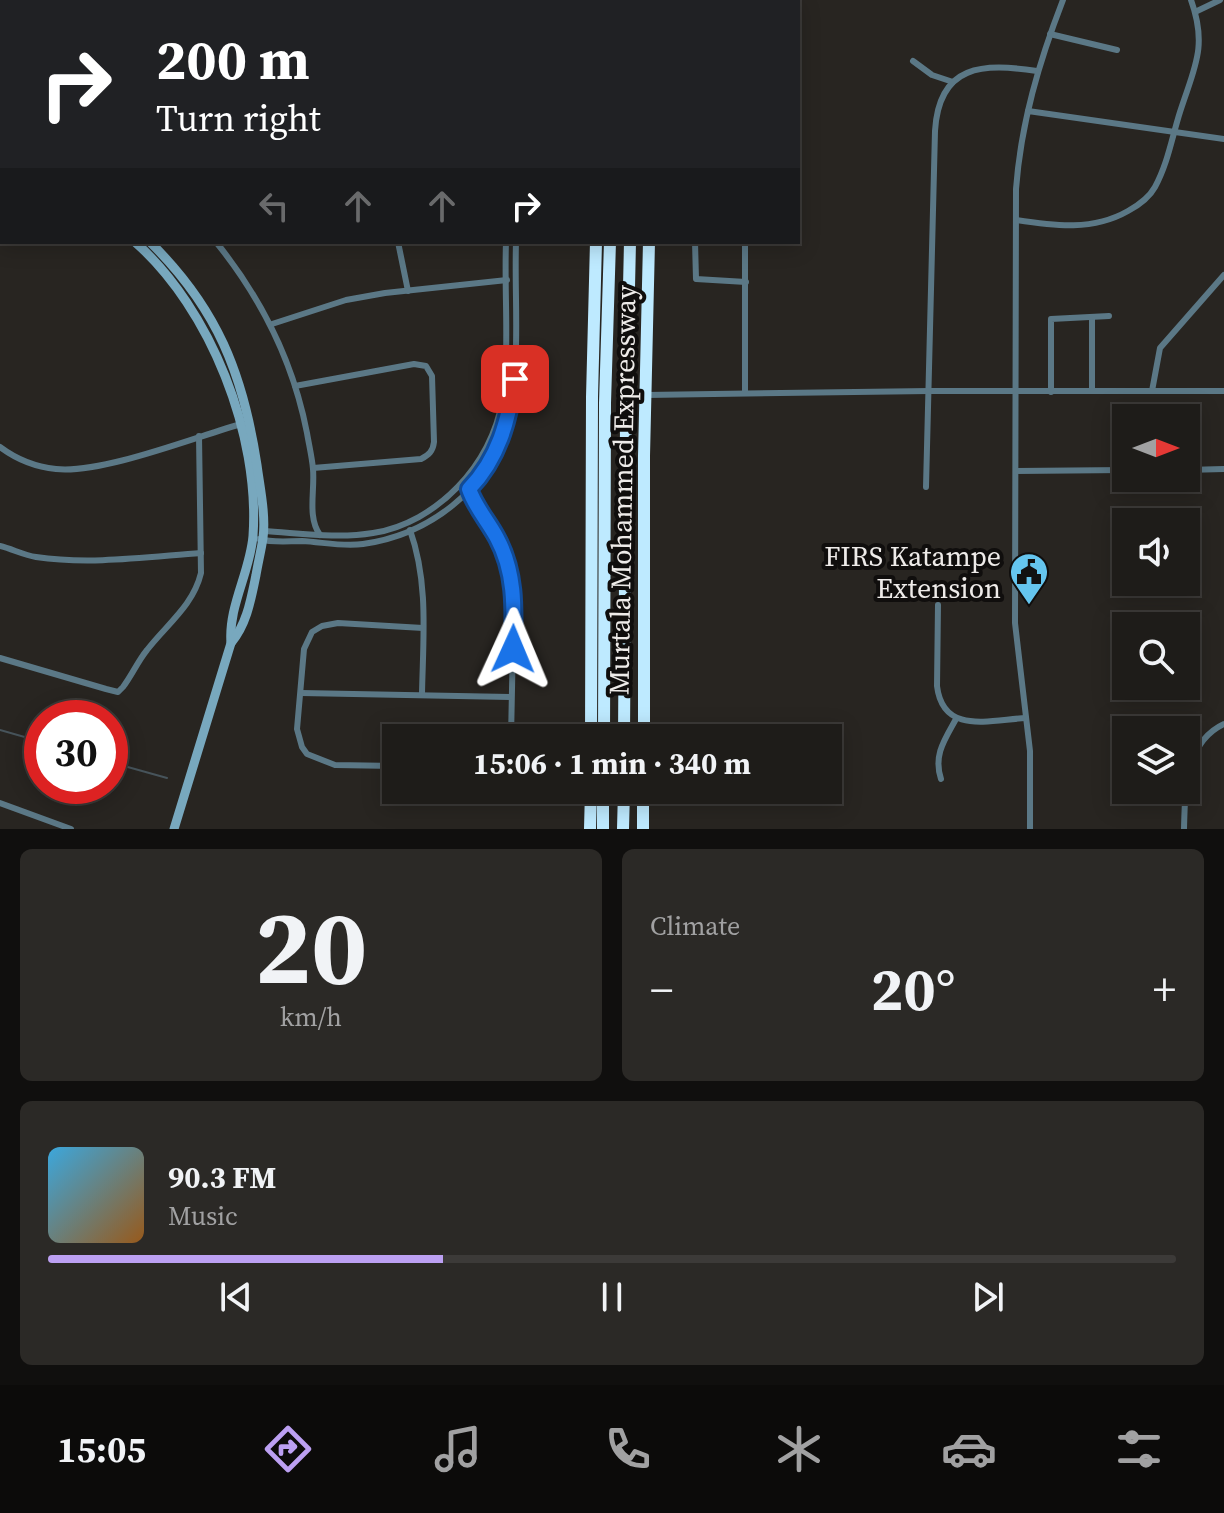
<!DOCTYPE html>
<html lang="en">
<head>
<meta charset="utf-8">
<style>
	body { margin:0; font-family:"Source Serif 4",serif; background:#2b2926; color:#f1f3f6; height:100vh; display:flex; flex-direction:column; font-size:30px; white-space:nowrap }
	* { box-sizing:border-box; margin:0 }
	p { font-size:26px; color:#a1a1a2 }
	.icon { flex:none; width:44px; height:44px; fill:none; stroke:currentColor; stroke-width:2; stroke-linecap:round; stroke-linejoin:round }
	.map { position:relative; height:829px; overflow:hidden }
	.details { display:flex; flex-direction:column; gap:20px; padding:20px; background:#100f0e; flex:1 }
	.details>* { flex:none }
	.top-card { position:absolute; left:0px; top:0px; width:800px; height:244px; box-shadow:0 4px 20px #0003,0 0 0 2px #3c3a38; background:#202124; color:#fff; overflow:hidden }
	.needle { width:52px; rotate:90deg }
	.controls { position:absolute; left:1112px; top:404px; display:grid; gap:16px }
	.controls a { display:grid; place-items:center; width:88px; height:88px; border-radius:0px; background:#1e1c19; box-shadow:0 4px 20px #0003,0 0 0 2px #3c3a38; font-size:40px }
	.speed { position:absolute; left:24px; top:700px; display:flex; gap:16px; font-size:40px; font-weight:700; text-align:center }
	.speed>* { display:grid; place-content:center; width:104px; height:104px; border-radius:50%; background:#1e1c19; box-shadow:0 4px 20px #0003,0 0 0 2px #3c3a38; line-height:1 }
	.speed .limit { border:12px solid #d22; background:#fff; color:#111 }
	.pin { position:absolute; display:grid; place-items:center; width:68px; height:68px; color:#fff; margin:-34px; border-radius:16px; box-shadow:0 4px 12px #0006 }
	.me { position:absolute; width:88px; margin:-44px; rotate:1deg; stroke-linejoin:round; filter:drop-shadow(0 0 6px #0008) }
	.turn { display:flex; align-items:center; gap:28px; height:168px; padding:0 24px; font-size:36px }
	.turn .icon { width:104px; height:104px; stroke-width:2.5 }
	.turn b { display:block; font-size:56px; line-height:68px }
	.lanes { display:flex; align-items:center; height:76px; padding:0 24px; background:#0003; justify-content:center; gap:40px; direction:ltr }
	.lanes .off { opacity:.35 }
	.big { font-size:60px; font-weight:700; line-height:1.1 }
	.details .tile { flex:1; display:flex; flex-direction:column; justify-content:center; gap:12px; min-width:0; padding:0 28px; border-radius:12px; background:#2b2926 }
	.details .dial { align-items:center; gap:0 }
	.dial b { font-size:104px; line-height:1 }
	.song { display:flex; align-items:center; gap:24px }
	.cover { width:96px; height:96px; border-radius:12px; background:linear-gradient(135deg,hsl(200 70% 55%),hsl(30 70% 35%)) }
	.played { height:8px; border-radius:4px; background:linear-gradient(90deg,#bca0f2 35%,#3c3a38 35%) }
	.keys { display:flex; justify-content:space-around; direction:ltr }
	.heat { display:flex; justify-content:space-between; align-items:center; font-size:44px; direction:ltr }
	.details .tiles { flex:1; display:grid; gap:20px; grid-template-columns:1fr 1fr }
	.tile:last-child { grid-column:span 2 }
	.trip { position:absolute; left:382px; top:724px; width:460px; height:80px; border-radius:0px; background:#1e1c19; box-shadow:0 4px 20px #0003,0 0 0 2px #3c3a38; font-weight:700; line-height:80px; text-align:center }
	.menu { display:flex; height:128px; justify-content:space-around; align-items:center; background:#0c0b0a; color:#a1a1a2 }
	.menu .icon { width:56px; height:56px }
	.menu .selected { color:#bca0f2 }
	.menu b { font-size:36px; color:#f1f3f6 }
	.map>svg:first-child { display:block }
</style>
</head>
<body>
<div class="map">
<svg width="1224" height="829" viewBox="0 0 1224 829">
	<rect width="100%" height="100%" fill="#282521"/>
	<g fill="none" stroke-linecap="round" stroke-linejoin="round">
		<!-- stream -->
		<g stroke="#47545b" stroke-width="2">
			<path d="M 0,730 L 42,742"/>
			<path d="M 110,762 L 167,778"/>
		</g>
		<!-- street -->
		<g stroke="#5b7886" stroke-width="6">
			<path d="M 1195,12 L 1220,0"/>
			<path d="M 1050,34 L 1117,50"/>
			<path d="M 913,61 L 932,75 L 953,82"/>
			<path d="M 0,68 L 2,69"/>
			<path d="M 1028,111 L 1224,139"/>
			<path d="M 1016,220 C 1055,226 1093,231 1128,211 C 1139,205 1149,198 1155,187 C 1168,163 1172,137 1180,112 C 1194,68 1208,47 1191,0"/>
			<path d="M 216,242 C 262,299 293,361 307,433 C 309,445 312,457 313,469 C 315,491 307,517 320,535"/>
			<path d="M 398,242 L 408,291"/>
			<path d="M 695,242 L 696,279 L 746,282"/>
			<path d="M 745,242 L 745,393"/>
			<path d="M 272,324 L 346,300 L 385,293 L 507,280"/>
			<path d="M 295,386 L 414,364 L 426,366 L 432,376 L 434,442 C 433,451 429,455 421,459 L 313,468"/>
			<path d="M 1092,391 L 1092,317"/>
			<path d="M 1152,391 L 1160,348 L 1224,275"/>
			<path d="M 1051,392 L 1051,319 L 1109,316"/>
			<path d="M 646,395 L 929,391 L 1224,391"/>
			<path d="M 0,447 C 16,459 36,467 56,469 C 102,474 195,437 241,424"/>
			<path d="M 1186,470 L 1224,469"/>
			<path d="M 1016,471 L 1126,470"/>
			<path d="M 926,487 L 935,131 C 939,64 983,63 1037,71"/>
			<path d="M 469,489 L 473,501 L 499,542 L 514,591 L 511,738"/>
			<path d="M 410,530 C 429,583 423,639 422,694"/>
			<path d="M 263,531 C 299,533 337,539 373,533 C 437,523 492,464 502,401 C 510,349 504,294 506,242"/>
			<path d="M 259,539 C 273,543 288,541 302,541 C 322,542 343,547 363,544 C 428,535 489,490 506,425 C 522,366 514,303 516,242"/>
			<path d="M 0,546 C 12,549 24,555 36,557 C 90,565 147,557 201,553"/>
			<path d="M 938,605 L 937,686 C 943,735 989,720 1026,718"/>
			<path d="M 0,658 L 106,689 L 118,692 L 123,687 C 132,675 138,661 147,650 C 167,624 193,606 201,573 L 199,436"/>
			<path d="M 301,693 L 510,697"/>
			<path d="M 396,766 L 335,765 L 307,754 L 302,747 L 297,729 L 304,649 L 312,632 L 322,626 L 338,623 L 423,628"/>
			<path d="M 941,779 C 933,755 945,739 956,719"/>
			<path d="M 0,803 L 71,829"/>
			<path d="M 1030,829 L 1030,751 L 1015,623 L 1016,189 C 1021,123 1039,62 1063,0"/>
			<path d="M 1184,829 C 1185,791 1185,742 1224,724"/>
		</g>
		<!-- secondary -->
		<g stroke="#78a8be" stroke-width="9">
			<path d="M 0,149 L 2,149"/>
			<path d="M 0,159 L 2,160"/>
			<path d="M 135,242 C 211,309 260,435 253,536 C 250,572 228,607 231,643 L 174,829"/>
			<path d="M 150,242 C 217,308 243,373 257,465 C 260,488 266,515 263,538 C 261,551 258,563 256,575 C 251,599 247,624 231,643"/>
		</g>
		<!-- primary -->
		<g stroke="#8ecdea" stroke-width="10">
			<path d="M 538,0 L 574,2"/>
			<path d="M 753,2 L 760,0"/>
		</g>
		<!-- highway -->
		<g stroke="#beeaff" stroke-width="12">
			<path d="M 160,0 L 185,2"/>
			<path d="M 609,2 L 609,0"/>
			<path d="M 622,2 L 622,0"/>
			<path d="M 643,2 L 643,0"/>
			<path d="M 661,2 L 661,0"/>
			<path d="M 741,2 L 745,0"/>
			<path d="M 790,2 L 791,0"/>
			<path d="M 591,738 L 592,397 L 596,242"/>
			<path d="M 604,738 L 605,403 L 610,242"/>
			<path d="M 624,738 L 626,422 L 630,242"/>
			<path d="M 644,738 L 644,456 L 649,242"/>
			<path d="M 590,829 L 591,790"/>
			<path d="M 603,829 L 603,790"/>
			<path d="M 623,829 L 624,790"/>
			<path d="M 643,829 L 643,790"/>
		</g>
	</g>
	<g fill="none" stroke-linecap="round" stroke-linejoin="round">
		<!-- route casing -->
		<g stroke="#114b97" stroke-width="20">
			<path id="route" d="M 513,649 C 514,611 516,573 497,538 C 488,521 475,507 469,489 C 499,458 508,421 515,379"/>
		</g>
		<!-- route -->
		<use href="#route" stroke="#1a73e8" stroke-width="14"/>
	</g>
	<!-- icons -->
	<defs>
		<g id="civic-pin" transform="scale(2)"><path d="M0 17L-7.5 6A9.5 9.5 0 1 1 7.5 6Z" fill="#65c5ee" stroke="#100e0d"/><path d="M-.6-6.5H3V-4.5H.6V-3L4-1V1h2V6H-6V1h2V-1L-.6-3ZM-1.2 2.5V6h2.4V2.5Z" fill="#111"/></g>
	</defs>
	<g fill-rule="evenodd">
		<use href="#civic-pin" x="1029" y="572"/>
	</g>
	<g text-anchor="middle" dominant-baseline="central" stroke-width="8" stroke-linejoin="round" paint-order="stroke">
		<!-- street labels -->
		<g font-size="28" fill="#eeebe9" stroke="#100e0d">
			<text transform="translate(622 490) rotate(-89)">Murtala Mohammed Expressway</text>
		</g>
		<!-- poi labels -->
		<g font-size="28" fill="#eeebe9" stroke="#100e0d" text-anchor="end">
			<text x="1001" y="556">FIRS Katampe<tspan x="1001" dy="32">Extension</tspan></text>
		</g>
	</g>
</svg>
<div class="controls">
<a><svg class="needle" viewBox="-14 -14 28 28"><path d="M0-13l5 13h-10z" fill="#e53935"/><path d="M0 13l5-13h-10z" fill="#a1a1a2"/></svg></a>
<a><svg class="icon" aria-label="sound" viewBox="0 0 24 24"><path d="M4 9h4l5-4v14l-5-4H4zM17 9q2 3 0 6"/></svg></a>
<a><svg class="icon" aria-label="search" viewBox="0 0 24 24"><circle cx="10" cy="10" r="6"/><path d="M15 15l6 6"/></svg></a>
<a><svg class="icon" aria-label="layers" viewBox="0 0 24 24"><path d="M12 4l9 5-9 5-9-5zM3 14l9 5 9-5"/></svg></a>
</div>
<div class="speed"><div class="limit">30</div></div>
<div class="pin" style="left:515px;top:379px;background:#d93025"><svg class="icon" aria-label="arrive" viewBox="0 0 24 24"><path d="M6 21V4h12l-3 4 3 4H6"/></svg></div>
<svg class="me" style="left:513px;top:649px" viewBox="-20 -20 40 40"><path d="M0-17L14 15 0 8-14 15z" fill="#1a73e8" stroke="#fff" stroke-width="4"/></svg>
<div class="trip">15:06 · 1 min · 340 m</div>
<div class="top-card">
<div class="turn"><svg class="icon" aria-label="right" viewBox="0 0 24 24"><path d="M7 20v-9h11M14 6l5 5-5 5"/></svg><div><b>200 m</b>Turn right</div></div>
<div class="lanes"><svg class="icon off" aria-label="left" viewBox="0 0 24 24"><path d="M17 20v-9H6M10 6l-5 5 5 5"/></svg><svg class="icon off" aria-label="ahead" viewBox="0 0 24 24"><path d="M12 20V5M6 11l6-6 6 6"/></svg><svg class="icon off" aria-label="ahead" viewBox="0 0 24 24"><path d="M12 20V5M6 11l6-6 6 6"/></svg><svg class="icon" aria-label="right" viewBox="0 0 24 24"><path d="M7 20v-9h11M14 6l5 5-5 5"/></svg></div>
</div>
</div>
<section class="details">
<div class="tiles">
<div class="tile dial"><b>20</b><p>km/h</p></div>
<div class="tile"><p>Climate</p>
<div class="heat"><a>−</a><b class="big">20°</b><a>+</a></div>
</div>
<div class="tile">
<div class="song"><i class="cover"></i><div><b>90.3 FM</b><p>Music</p></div></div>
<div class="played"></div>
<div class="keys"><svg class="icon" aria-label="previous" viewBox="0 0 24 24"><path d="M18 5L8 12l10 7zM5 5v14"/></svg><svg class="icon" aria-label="pause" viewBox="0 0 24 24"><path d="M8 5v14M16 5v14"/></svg><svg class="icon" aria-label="next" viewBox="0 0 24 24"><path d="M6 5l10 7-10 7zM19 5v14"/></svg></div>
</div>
</div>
</section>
<nav class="menu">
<b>15:05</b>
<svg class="icon selected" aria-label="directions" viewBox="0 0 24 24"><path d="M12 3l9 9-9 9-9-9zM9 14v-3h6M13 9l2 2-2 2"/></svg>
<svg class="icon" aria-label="music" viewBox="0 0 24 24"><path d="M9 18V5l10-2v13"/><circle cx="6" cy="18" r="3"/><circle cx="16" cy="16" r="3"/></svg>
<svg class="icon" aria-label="phone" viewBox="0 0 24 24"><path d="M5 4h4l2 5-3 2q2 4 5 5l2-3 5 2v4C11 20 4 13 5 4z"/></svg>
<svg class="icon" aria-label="climate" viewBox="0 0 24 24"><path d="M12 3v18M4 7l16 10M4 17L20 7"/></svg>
<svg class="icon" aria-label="car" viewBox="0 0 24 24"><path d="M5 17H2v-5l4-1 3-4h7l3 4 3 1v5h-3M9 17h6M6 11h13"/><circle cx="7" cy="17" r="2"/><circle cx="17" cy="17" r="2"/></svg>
<svg class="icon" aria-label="filters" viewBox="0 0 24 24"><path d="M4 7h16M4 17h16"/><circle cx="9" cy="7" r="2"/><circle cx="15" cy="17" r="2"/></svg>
</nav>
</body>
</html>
